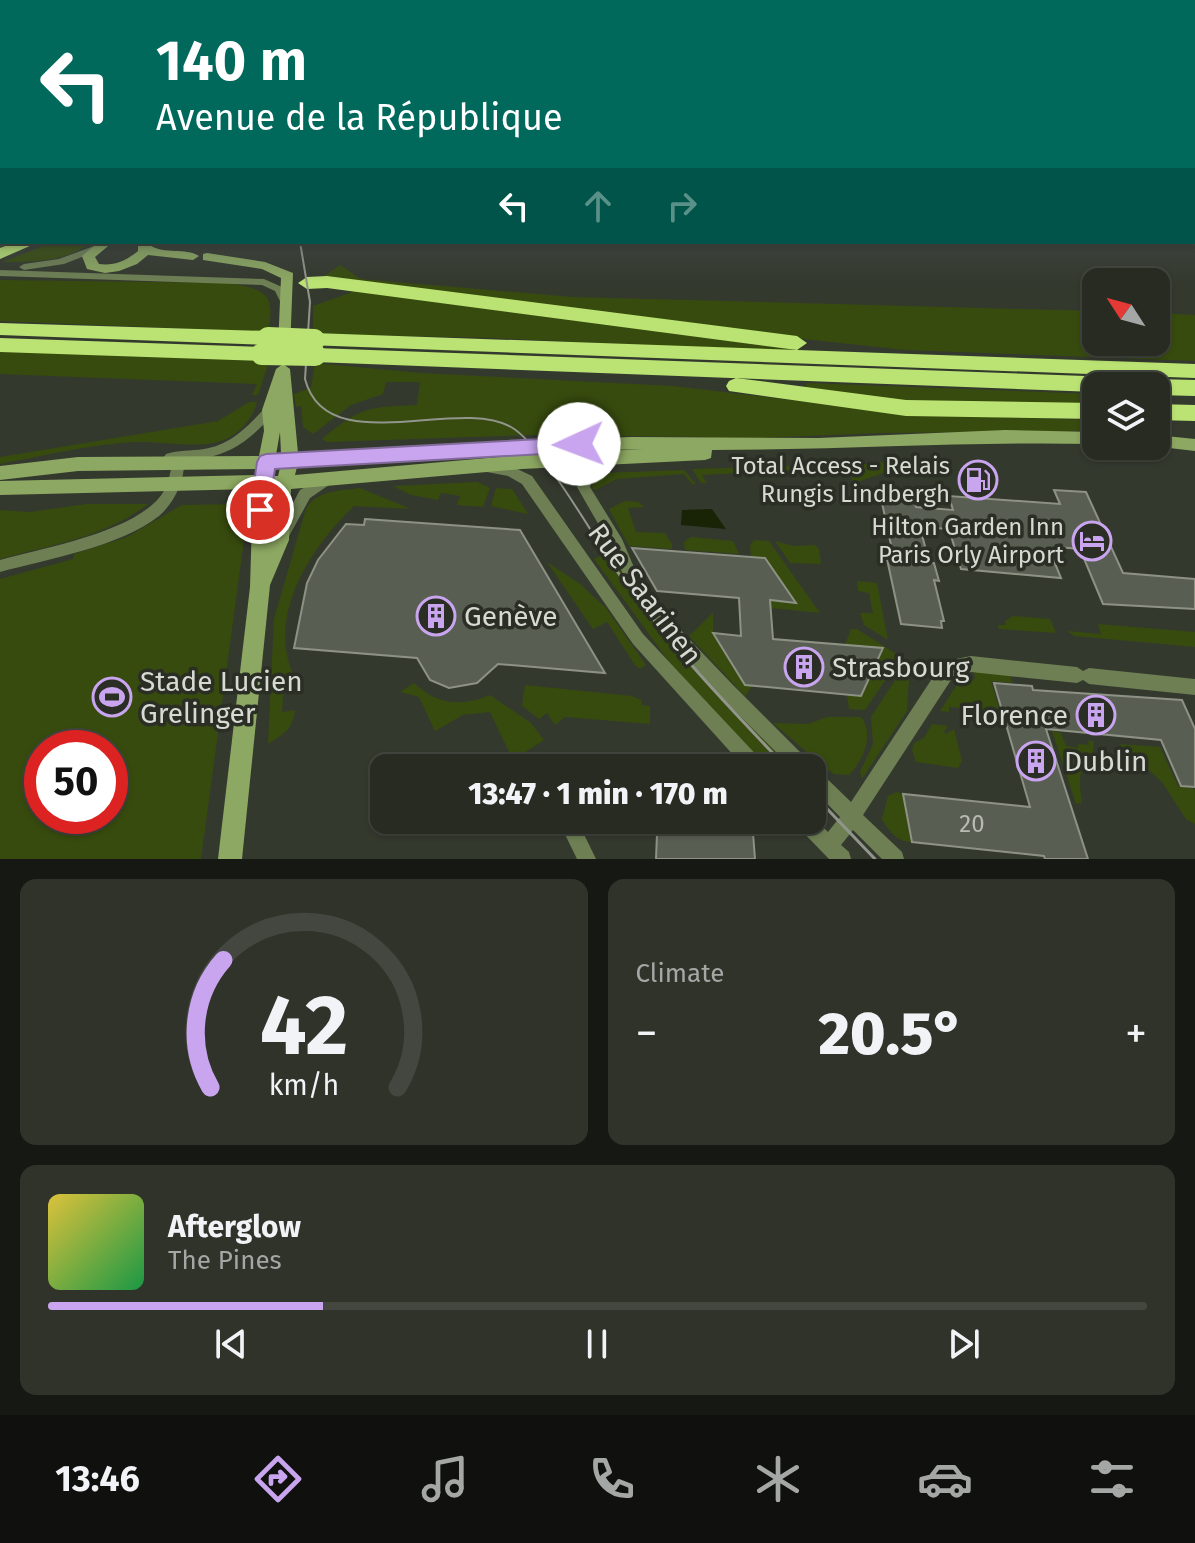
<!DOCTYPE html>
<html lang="en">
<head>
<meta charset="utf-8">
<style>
	body { margin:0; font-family:"Fira Sans",sans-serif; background:#2f332a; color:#f1f3f6; height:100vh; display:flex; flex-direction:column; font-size:30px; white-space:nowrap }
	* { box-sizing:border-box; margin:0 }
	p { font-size:26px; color:#a4a7a5 }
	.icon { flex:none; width:44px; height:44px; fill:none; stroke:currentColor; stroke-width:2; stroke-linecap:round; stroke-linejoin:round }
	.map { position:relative; height:859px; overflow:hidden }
	.panel { display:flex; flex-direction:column; gap:20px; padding:20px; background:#151813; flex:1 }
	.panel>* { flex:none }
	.banner { position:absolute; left:0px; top:0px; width:1196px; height:244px; box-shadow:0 2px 6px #0004,0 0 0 2px #434740; background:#00695c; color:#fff; overflow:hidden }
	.needle { width:52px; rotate:306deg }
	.buttons { position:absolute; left:1082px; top:268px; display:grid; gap:16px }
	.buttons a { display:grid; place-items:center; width:88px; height:88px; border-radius:16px; background:#272b22; box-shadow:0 2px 6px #0004,0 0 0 2px #434740; font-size:40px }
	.speed { position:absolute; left:24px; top:730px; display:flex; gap:16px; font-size:40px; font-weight:700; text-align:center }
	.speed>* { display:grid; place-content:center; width:104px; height:104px; border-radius:50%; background:#272b22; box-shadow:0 2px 6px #0004,0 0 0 2px #434740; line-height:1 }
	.speed .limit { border:12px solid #d22; background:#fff; color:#111 }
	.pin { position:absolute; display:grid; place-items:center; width:68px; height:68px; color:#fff; margin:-34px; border:4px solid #fff; border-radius:50%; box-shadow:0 2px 8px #0007 }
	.me { position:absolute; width:88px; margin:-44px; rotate:268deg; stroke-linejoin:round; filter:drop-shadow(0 0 6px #0008) }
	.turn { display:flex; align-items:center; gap:28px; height:168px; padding:0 24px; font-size:36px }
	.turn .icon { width:104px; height:104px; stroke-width:2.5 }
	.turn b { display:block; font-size:56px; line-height:68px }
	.lanes { display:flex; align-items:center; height:76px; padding:0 24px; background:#0003; justify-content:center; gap:40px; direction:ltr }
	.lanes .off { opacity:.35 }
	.big { font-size:60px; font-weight:800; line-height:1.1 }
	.panel .widget { flex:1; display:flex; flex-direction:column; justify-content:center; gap:12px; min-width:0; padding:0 28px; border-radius:16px; background:#2f332a }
	.panel .dial { align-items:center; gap:0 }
	.dial svg { height:208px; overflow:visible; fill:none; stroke:#434740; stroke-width:7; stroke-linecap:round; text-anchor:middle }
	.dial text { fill:#f1f3f6; stroke:none }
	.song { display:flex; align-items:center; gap:24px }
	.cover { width:96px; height:96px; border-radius:12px; background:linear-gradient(135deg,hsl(50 70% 55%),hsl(140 70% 35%)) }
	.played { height:8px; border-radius:4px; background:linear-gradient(90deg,#c8a5ee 25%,#434740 25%) }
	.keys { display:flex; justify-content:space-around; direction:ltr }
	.heat { display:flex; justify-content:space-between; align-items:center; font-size:44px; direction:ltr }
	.panel .tiles { flex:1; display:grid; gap:20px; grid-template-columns:1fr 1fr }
	.widget:last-child { grid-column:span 2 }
	.trip { position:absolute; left:370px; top:754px; width:456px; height:80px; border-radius:16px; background:#272b22; box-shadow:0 2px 6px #0004,0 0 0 2px #434740; font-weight:800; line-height:80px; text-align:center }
	.menu { display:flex; height:128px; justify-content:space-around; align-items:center; background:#10110e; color:#a4a7a5 }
	.menu .icon { width:56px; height:56px }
	.menu .current { color:#c8a5ee }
	.menu b { font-size:36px; color:#f1f3f6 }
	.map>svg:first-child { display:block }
</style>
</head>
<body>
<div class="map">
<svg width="1195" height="859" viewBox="0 0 1195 859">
	<rect width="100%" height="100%" fill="#34392e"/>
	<!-- green -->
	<g fill="#374b0e" fill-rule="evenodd">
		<path d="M 54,242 L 92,242 C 65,262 35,262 2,262 Z"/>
		<path d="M 340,265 L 361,279 L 573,297 L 1096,311 L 1096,342 L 1156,342 L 1156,313 L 1195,315 L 1195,361 L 905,350 L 693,327 L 323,277 Z"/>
		<path d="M 0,280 L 228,283 C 265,289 276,293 268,332 L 0,321 Z"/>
		<path d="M 355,291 L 792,347 L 793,352 L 494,338 L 313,334 L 313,306 Z"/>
		<path d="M 0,351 L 266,360 L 267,368 L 258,395 L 252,395 L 257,384 L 0,374 Z"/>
		<path d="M 315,363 L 421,373 L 673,386 L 917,415 L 1096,420 L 1096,431 L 881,433 L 710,440 L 706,437 L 529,435 L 327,442 L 322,439 C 360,407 368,407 417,405 L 420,382 L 386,382 L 383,394 L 351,405 L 313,434 L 303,427 L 301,406 L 296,407 L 294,394 L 311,388 Z"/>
		<path d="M 807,383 L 1096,394 L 1096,404 L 919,405 L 805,387 Z"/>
		<path d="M 249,402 L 257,402 C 252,420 239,435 221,441 C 199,449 161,441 135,442 C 90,444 44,456 0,464 L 0,457 L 218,421 Z"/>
		<path d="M 905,460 L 912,470 L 890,467 L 889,471 L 857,482 L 853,482 L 846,466 Z"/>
		<path d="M 804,466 L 809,479 L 799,470 L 702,475 L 707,483 L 701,483 L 692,469 Z"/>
		<path d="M 684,470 L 696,484 L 692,484 L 684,474 L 617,479 L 595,490 L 592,487 L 595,477 L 603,473 Z"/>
		<path d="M 477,482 L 490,488 L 483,507 L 457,505 L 460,496 L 441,493 L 438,500 L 411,495 L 393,486 Z"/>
		<path d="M 360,488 L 411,509 L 354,506 C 309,549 263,620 297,682 L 284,685 L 282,712 L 295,710 C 293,729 284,734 268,744 L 274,619 L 305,512 C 313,490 340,491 360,488 Z"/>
		<path d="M 496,488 L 512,489 L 528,514 L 491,506 Z"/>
		<path d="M 625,501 L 638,502 L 645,507 L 628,508 L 636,532 L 665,533 L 672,544 L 672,549 L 629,546 L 609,509 Z"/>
		<path d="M 86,504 L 148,504 C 106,537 51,545 0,559 L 0,510 L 30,512 Z"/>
		<path d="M 237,504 L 245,509 L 241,527 L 245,530 L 244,540 L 201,859 L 0,859 L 0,579 L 73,559 L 74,554 L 127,537 L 182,505 ZM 110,748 L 110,816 L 42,816 L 42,748 Z"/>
		<path d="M 691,537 L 733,541 L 739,554 L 685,550 L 684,542 Z"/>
		<path d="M 754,540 L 769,541 L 820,613 L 771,608 L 770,600 L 796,602 L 765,559 L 751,557 L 750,546 Z"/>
		<path d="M 775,541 L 793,546 L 815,545 L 819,549 L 821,564 L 790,563 Z"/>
		<path d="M 608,552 L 664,629 L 791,768 L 765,768 L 670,663 L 594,559 Z"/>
		<path d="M 547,562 L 580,584 L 606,608 L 646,665 L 640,669 L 635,665 L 607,622 L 593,629 Z"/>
		<path d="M 857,581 L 877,583 L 888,640 L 864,625 L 860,613 L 873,613 L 869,593 L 858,591 Z"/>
		<path d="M 713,613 L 713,633 L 745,685 L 752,686 L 745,696 L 689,636 Z"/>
		<path d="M 1013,616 L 1050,619 L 1056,633 L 999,629 L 998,625 L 1006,625 L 1005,621 Z"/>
		<path d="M 1098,624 L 1195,632 L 1195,647 L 1074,636 L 1067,631 L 1101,634 Z"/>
		<path d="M 851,629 L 857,629 L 901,657 L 865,710 L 849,709 L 847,695 L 861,696 L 845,645 Z"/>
		<path d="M 907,662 L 910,663 L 907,711 L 862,779 L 860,772 L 873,744 L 871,717 Z"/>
		<path d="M 974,671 L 1010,675 L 1012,683 L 991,681 L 1000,712 L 949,707 L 949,712 L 940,711 L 960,680 L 975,679 Z"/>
		<path d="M 414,683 C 437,705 462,707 490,695 L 531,723 L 544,740 L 513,760 L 490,712 L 463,715 L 435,731 L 419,697 L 400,692 Z"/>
		<path d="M 525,685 L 632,696 L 641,700 L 642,705 L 650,706 L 650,724 L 565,717 L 555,725 L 547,713 L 539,719 L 522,706 Z"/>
		<path d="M 827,717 L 861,717 C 875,735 863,761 849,775 L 834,774 L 825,768 L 773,723 L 808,724 Z"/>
		<path d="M 932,724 L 948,726 L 944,732 L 946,734 L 954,729 L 962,761 L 958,768 L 916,762 L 912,750 L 914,743 L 924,738 Z"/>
		<path d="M 1052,731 L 1061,733 L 1066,746 L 1078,748 L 1078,744 L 1089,745 L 1088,741 L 1094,741 L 1093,753 C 1077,768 1079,782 1082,803 L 1076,804 Z"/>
		<path d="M 1119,744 L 1160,747 L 1178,786 L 1195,789 L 1195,824 L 1186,819 L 1162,782 Z"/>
		<path d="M 897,792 L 903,794 L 913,842 C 898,843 889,831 882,819 L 888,796 Z"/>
	</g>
	<!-- water -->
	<path fill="#192305" d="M 712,509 L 726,529 L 681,525 L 682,510 Z"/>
	<!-- building -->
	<g fill="#595e53" stroke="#8d9285" stroke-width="2">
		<path d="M 879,489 L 912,491 L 916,507 L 953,510 L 949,496 L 1060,504 L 1054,490 L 1086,492 L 1123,573 L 1195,579 L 1195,609 L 1103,604 L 1080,549 L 1057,547 L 1058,551 L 1050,551 L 1061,578 L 961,569 L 949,529 L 920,527 L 929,562 L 934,563 L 939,581 L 934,580 L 944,621 L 941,621 L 942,628 L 901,624 L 887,559 L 894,559 Z"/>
		<path d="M 365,519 L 520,530 L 605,673 L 498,664 L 477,683 L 449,688 L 430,680 L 417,658 L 294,648 L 307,583 L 318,560 L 346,524 L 364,525 Z"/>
		<path d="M 632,548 L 765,558 L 796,603 L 770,600 L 773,639 L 883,648 L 861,696 L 745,685 L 713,633 L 741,636 L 739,598 L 657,591 Z"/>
		<path d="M 994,683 L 1032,686 L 1033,690 L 1182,700 L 1195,729 L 1195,787 L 1181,786 L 1161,740 L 1046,729 L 1088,859 L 1045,859 L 1044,856 L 912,842 L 903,794 L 1030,807 Z"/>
		<path d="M 610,820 L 752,820 L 755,859 L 656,859 L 657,834 L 610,827 Z"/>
	</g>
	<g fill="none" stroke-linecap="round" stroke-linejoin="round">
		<!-- street -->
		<g fill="#6e7f54" fill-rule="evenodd">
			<path d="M 94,246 L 97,247 L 97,251 L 64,264 L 24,270 L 19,267 L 24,264 L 59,259 Z"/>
			<path d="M 0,270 L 264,279 L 282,287 L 291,303 L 290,305 L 282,305 L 275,291 L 262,285 L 0,276 Z"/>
			<path d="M 270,406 L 274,407 L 276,410 L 274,413 C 246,445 227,457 184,461 C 185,481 174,503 159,516 C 120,547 47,559 0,572 L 0,560 C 43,548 141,531 164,491 C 169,483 170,471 173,462 L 166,460 L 164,457 L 166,454 C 178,450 191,451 204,449 C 231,445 248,426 266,407 Z"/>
			<path d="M 603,453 L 607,455 L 609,458 L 594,476 L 590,487 L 622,539 L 636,572 L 672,621 L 732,684 L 810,762 L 812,768 L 818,770 L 851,802 L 939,668 L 956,659 L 971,656 L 1077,667 L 1083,671 L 1089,668 L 1195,679 L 1195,695 L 1089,684 L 1083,680 L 1077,683 L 971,672 L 959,674 L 951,680 L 863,815 L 902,852 L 904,859 L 882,859 L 853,830 L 841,845 L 849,852 L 851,859 L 829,859 L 797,826 L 794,820 L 812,820 L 812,816 L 828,832 L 840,817 L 812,788 L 812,768 L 792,768 L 720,696 L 662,631 L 626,581 L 611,546 L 577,487 C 583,473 589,460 603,453 Z"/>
			<path d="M 491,463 L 511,466 L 532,476 L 643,634 L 763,762 L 766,768 L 745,768 L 633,644 L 522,484 L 508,476 L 487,472 L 485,468 L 487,464 Z"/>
			<path d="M 324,476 L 329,477 L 330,481 L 329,485 L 310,498 L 288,538 L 283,540 L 278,538 L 276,534 L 300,490 Z"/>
			<path d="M 558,820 L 577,820 L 596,859 L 577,859 Z"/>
		</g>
		<!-- secondary -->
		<g fill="#8da862" fill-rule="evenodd">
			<path d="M 99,242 L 113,242 L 95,257 L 99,264 C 114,266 126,261 138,251 L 138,242 L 150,242 L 150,245 C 164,255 185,247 199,256 L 193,260 L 148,255 L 137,264 L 119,271 L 105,273 L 87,269 L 82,256 Z"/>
			<path d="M 207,253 L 265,262 L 293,273 L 290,350 L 285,352 L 278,347 L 281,278 L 262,269 L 203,260 L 203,254 Z"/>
			<path d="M 283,364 L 290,369 L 298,453 L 533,440 L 632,437 L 819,438 L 1005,430 L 1096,432 L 1096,444 C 968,441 840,450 712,450 L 711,458 L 705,460 L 522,469 L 291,489 L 289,540 L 270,585 L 242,859 L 218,859 L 250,587 L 253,489 L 0,495 L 0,481 L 255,475 L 256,469 L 78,471 L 0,480 L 0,466 L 78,457 L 259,456 L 264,431 L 262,410 L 276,369 ZM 280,432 L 281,454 L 276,455 ZM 645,449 L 522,455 L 295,475 L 297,467 L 533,452 ZM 273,468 L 280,468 L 278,476 L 272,476 ZM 270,490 L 274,490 L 270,542 Z"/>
			<path d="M 1156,435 L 1195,439 L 1195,451 L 1152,446 L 1156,446 Z"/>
		</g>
		<!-- highway -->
		<g fill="#bae373" fill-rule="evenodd">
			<path d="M 16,242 L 39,242 L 0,259 L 0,248 Z"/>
			<path d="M 327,276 L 797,336 L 807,343 L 797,350 L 327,288 L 307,289 L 298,283 L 307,277 Z"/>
			<path d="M 0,323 L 268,331 L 278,338 L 268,345 L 0,335 Z"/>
			<path d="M 314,333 L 1195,364 L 1195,378 L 307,345 L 304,340 L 307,335 Z"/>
			<path d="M 0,338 L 262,347 L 272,354 L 262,361 L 0,352 Z"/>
			<path d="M 315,348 L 1140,378 L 1148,382 L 1156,379 L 1195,380 L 1195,396 L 1156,395 L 1156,386 L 1096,386 L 1096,392 L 315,362 L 305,355 Z"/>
			<path d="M 736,378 L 906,400 L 1096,403 L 1096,419 L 906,416 L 729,391 L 726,386 L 729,381 Z"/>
			<path d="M 1156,404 L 1195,405 L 1195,421 L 1156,420 Z"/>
		</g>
		<!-- tram-far1 -->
		<path stroke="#91958c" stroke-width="2" d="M 300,242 L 310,302 L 305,379 C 326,461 457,396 511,427 C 540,443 589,529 610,560"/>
		<!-- tram -->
		<g stroke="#91958c" stroke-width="3">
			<path d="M 608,558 C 660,635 723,701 787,768"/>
			<path d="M 812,793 L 875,859"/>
		</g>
		<!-- highway-bridge -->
		<g stroke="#bae373" stroke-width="22">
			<path d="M 268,338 L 314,340"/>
			<path d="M 262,354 L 315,355"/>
		</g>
	</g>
	<!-- sky -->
	<linearGradient id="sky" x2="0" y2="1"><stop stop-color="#1d1f19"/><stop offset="0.57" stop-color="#4a5457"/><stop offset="1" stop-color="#4a5457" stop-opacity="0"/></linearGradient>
	<rect width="1195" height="283" fill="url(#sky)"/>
	<!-- route -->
	<path fill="#c8a5ee" stroke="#826b9b" stroke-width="2" d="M 579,437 L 588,444 L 579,452 L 275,469 L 267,516 L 260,518 L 253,516 L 250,510 L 257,462 L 260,456 L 266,454 Z"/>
	<!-- icons -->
	<defs>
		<g id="fuel-ring" transform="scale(2)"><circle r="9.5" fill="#2a2e24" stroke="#c8a5ee" stroke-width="1.5"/><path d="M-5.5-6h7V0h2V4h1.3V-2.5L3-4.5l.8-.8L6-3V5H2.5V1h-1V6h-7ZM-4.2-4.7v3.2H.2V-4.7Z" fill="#c8a5ee"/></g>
		<g id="hotel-ring" transform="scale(2)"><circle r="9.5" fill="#2a2e24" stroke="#c8a5ee" stroke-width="1.5"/><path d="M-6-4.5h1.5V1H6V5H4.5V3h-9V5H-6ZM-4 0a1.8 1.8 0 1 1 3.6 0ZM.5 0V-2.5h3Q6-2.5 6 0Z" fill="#c8a5ee"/></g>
		<g id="building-ring" transform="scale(2)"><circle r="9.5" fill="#2a2e24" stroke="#c8a5ee" stroke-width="1.5"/><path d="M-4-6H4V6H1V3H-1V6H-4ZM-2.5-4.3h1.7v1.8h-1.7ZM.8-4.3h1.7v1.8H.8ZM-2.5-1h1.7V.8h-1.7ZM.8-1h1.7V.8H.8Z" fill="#c8a5ee"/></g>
		<g id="stadium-ring" transform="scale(2)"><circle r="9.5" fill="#2a2e24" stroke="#c8a5ee" stroke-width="1.5"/><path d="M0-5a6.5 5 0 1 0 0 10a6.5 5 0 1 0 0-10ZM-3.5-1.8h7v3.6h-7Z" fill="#c8a5ee"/></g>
	</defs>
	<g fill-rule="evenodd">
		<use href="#fuel-ring" x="978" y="480"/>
		<use href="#hotel-ring" x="1092" y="541"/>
		<use href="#building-ring" x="436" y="616"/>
		<use href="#building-ring" x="804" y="667"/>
		<use href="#stadium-ring" x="112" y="697"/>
		<use href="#building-ring" x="1096" y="715"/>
		<use href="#building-ring" x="1036" y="761"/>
	</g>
	<g text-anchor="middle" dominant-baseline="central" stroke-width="7" stroke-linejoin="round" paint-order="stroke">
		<!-- poi labels -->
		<g font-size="24" fill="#d7dad3" stroke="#2a2e24" text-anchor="end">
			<text x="950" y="466">Total Access - Relais<tspan x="950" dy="28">Rungis Lindbergh</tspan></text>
			<text x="1064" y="527">Hilton Garden Inn<tspan x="1064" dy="28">Paris Orly Airport</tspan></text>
		</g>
		<!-- near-number labels -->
		<g font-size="24" fill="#b8bbb3">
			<text x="972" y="824">20</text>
		</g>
		<!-- near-street labels -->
		<g font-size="28" fill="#d7dad3" stroke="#2a2e24">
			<text transform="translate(645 594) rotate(53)">Rue Saarinen</text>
		</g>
		<!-- near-poi labels -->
		<g font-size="28" fill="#d7dad3" stroke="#2a2e24" text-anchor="start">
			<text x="464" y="616">Genève</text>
			<text x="832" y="667">Strasbourg</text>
			<text x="140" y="681">Stade Lucien<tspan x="140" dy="32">Grelinger</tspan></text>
			<text x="1068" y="715" text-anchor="end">Florence</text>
			<text x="1064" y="761">Dublin</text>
		</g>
	</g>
</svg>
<div class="buttons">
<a><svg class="needle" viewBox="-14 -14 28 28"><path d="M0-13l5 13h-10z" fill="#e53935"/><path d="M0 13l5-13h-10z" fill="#a4a7a5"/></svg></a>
<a><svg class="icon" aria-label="layers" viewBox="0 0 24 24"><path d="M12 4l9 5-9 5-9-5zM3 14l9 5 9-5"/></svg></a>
</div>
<div class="speed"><div class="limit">50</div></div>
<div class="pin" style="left:260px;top:510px;background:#d93025"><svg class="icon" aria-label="arrive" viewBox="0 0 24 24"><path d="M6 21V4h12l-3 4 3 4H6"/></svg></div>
<svg class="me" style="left:579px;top:444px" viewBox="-20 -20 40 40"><circle r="19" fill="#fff"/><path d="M0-13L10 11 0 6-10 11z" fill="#c8a5ee"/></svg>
<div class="trip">13:47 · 1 min · 170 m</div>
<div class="banner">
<div class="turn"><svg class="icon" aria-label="left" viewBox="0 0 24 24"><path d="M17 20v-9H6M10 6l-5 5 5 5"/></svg><div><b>140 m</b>Avenue de la République</div></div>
<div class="lanes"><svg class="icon" aria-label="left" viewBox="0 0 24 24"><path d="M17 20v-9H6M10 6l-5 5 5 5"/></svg><svg class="icon off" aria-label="ahead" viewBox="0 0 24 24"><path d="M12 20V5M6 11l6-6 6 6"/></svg><svg class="icon off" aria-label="right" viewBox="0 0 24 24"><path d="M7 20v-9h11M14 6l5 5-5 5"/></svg></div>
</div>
</div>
<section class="panel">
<div class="tiles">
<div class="widget dial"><svg viewBox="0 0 100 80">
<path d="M14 69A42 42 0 1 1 86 69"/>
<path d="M14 69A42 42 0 0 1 19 20" stroke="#c8a5ee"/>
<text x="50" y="56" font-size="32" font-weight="700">42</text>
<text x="50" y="72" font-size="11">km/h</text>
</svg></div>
<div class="widget"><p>Climate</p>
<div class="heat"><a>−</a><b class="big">20.5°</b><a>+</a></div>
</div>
<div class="widget">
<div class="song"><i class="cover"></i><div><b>Afterglow</b><p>The Pines</p></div></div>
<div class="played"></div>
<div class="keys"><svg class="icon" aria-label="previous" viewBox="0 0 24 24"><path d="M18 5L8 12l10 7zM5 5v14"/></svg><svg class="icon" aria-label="pause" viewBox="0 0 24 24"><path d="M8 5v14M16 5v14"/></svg><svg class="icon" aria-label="next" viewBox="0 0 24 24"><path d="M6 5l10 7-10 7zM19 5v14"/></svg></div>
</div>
</div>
</section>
<nav class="menu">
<b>13:46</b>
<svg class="icon current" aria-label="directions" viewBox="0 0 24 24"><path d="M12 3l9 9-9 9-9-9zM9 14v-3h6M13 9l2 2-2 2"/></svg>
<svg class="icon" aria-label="music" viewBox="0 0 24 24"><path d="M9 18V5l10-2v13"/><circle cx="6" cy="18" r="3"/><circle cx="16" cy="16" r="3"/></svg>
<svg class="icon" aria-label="phone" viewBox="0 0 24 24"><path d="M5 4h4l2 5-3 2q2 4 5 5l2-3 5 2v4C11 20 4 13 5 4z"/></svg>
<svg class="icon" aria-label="climate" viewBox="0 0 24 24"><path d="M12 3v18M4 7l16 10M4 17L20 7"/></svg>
<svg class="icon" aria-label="car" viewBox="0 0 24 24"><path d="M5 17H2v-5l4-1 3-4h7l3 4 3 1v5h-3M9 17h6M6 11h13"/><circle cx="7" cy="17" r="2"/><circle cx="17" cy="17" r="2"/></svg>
<svg class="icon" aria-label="filters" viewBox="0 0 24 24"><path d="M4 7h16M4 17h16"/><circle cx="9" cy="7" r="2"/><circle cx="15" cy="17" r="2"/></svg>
</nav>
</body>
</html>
